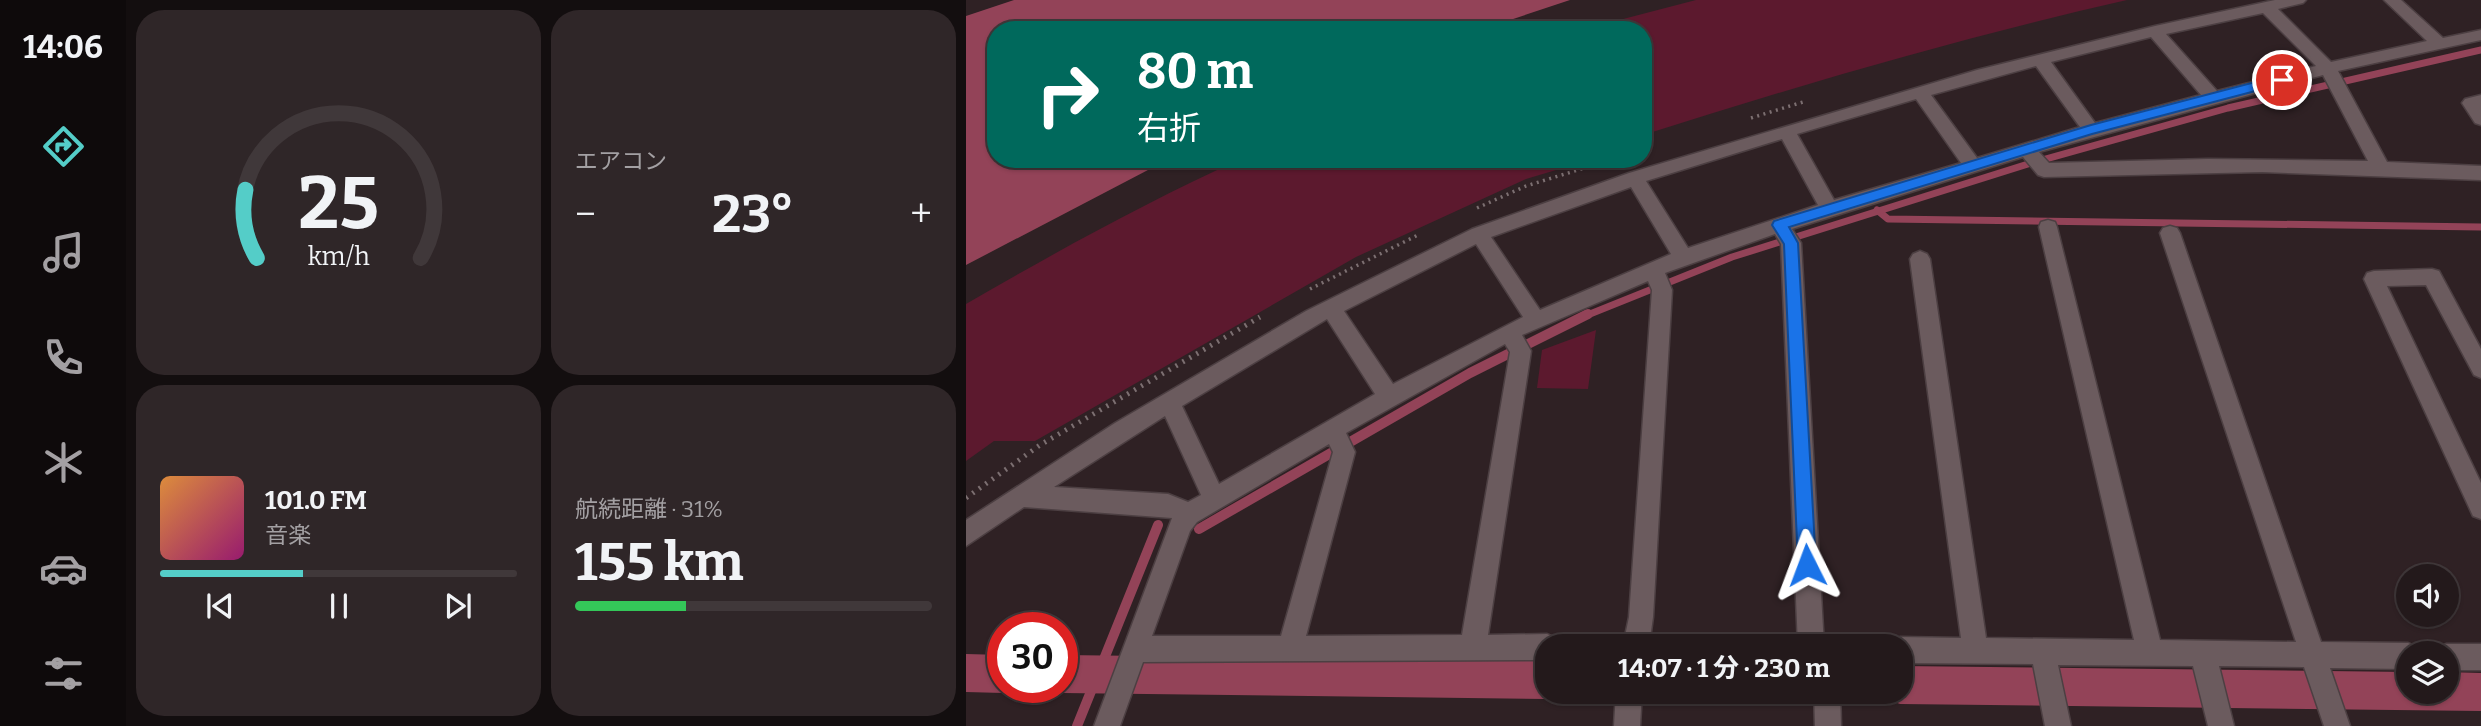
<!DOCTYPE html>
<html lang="ja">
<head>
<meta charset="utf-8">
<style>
	body { margin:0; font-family:Bitter,"Noto Sans JP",serif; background:#2f2628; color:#f1f3f6; height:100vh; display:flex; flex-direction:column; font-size:26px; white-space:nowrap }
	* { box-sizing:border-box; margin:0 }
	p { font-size:23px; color:#a3a0a3 }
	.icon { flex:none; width:38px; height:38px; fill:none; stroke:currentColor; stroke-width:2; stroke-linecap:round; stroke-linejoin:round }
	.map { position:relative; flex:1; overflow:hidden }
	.side { display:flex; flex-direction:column; gap:10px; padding:10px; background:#130e0f; width:840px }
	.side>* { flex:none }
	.top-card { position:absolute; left:21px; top:21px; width:665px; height:147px; border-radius:28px; box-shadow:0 2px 5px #0004,0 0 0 2px #40383a; background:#00695c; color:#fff; overflow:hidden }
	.fabs { position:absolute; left:1430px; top:564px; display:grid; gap:14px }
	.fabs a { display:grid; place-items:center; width:63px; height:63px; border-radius:50%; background:#23191b; box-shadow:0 2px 5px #0004,0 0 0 2px #40383a; font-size:35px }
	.speed { position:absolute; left:21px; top:612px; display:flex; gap:14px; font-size:35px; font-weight:700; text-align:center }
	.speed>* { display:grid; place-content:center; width:91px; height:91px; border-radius:50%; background:#23191b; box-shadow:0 2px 5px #0004,0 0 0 2px #40383a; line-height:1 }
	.speed .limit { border:10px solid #d22; background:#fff; color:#111 }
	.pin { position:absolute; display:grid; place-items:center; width:60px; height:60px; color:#fff; margin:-30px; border:4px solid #fff; border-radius:50%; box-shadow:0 2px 7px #0007 }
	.me { position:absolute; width:77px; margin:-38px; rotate:357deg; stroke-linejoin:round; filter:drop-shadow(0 0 5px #0008) }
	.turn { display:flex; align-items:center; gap:24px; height:147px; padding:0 35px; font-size:32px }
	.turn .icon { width:91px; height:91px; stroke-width:2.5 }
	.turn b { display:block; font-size:49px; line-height:60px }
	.big { font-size:52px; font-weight:700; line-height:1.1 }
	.side .tile { flex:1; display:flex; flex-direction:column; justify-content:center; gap:10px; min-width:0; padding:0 24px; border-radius:28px; background:#2f2628 }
	.side .dial { align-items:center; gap:0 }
	.dial svg { height:182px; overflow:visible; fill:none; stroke:#40383a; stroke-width:7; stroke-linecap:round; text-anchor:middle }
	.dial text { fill:#f1f3f6; stroke:none }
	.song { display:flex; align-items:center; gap:21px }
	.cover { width:84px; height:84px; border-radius:10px; background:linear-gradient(135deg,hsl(30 70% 55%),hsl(320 70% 35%)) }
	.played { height:7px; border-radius:4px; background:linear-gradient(90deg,#54cdc8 40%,#40383a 40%) }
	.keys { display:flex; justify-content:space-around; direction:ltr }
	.heat { display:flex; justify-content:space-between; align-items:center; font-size:38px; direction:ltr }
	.charge { height:10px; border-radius:5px; background:linear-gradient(90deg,#34c759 31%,#40383a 0) }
	.side .tiles { flex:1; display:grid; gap:10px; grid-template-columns:repeat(2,1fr) }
	.trip { position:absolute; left:569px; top:634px; width:378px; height:70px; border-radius:28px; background:#23191b; box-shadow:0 2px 5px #0004,0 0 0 2px #40383a; font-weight:700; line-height:70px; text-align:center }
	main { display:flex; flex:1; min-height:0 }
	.menu { display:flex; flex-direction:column; width:126px; justify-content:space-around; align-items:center; background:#0e0a0b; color:#a3a0a3 }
	.menu .icon { width:49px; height:49px }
	.menu .active { color:#54cdc8 }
	.menu b { font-size:32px; color:#f1f3f6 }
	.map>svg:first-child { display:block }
</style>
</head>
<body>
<main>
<nav class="menu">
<b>14:06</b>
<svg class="icon active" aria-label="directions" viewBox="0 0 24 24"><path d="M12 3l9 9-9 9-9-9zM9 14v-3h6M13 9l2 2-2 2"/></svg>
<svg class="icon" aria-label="music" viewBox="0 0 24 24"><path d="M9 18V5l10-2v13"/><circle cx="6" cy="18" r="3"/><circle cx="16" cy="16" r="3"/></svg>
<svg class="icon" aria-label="phone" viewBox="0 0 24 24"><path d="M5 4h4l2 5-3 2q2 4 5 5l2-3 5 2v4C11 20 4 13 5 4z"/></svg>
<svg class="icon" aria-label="climate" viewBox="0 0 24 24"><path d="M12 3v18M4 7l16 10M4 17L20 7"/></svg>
<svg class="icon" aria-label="car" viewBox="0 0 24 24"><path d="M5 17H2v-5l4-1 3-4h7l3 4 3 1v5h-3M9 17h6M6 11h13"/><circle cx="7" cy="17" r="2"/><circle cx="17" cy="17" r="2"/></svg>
<svg class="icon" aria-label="filters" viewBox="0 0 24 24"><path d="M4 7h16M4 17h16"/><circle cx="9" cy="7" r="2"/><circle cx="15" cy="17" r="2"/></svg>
</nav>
<section class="side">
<div class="tiles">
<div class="tile dial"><svg viewBox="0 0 100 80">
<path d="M14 69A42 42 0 1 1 86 69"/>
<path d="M14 69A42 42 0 0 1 9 39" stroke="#54cdc8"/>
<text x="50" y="56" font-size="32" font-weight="700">25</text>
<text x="50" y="72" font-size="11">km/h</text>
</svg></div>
<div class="tile"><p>エアコン</p>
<div class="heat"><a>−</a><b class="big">23°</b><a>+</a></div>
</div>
<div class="tile">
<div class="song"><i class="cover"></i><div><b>101.0 FM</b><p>音楽</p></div></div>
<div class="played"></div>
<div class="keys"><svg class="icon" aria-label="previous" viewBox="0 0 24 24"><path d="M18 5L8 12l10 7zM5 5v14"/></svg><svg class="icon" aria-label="pause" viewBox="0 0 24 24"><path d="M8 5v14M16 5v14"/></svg><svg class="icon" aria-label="next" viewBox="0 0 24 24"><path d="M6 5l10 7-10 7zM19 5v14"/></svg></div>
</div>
<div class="tile"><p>航続距離 · 31%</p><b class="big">155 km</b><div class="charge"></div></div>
</div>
</section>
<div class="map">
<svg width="1515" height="726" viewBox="0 0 1515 726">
	<rect width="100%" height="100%" fill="#2f2124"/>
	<!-- green -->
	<g fill="#5c192e">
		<path d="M 730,0 L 1161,0 C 998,37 837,84 677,135 L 677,30 L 615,30 Z"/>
		<path d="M 275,159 L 627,159 L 560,179 L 390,257 L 69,441 L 28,441 L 0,461 L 0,304 C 90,252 180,202 275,159 Z"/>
		<path d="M 630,330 L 622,389 L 571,388 L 576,350 Z"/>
	</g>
	<!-- water -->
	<path fill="#934358" d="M 48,0 L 604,0 L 514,30 L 30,30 L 30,159 L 203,159 L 0,265 L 0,16 Z"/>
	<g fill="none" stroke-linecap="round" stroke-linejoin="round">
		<!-- stream-far1 -->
		<g stroke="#934358" stroke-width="7">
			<path d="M 911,210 L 922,219 L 1515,227"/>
			<path d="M 619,316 L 766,257 L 1062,164 L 1262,108 L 1515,50"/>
		</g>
		<!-- stream -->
		<g stroke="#934358" stroke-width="10">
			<path d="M 233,529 L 504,373 L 622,314"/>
			<path d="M 111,726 L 192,525"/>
		</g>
		<!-- canal -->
		<g fill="#934358" fill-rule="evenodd">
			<path d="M 0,654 L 37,655 L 37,688 L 50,688 L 37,693 L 0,692 Z"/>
			<path d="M 96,655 L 581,661 L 581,691 L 596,691 L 581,699 L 96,693 L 83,688 L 96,688 Z"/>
			<path d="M 934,666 L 1442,672 L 1442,691 L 1480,691 L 1480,672 L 1515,673 L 1515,711 L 934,704 L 920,699 L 917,691 L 934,691 Z"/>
		</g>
		<!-- street casing -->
		<g stroke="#4c3f42" stroke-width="3">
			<g id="street">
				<path d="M 1309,0 L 1340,0 L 1337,3 L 1312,9 L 1365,62 L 1461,41 L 1418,0 L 1435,0 L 1477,38 L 1515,30 L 1515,40 L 1372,71 L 1421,162 L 1515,166 L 1515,180 L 1296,172 L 1078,177 L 1072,175 L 1057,157 L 826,229 L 835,243 L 858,646 L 832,646 L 815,244 L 809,234 L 699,273 L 706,290 L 687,617 L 683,646 L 657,646 L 663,617 L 686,290 L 682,281 L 556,335 L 565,351 L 522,635 L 581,634 L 590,638 L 593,646 L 581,646 L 581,660 L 177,662 L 154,726 L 128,726 L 206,518 L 58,507 L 0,546 L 0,520 L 149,423 L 340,311 L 506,229 L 663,173 L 1011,70 L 1189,26 ZM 1297,13 L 1350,66 L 1251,91 L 1200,34 ZM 1185,37 L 1235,95 L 1129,123 L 1085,62 ZM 1070,66 L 1114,127 L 1011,158 L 965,95 ZM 1357,75 L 1402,161 L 1242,159 L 1083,163 L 1073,152 ZM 950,99 L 995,163 L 868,200 L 831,134 ZM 816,139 L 852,205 L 722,248 L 680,181 ZM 665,187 L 705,254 L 574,310 L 525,237 ZM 510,244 L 557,317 L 427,384 L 378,311 ZM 361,319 L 409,394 L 253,484 L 216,406 ZM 539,344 L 544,352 L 496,635 L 340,636 L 389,452 L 380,433 ZM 199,416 L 235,495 L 222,502 L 202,494 L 88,487 ZM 363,444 L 367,452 L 315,636 L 186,636 L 224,531 L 231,522 Z"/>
				<path d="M 1515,95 L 1515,125 L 1509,123 L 1496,103 L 1499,99 Z"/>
				<path d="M 1082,220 L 1089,222 L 1091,227 L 1194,640 L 1330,642 L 1194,233 L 1197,228 L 1204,226 L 1211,228 L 1214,233 L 1355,642 L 1442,643 L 1451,647 L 1453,653 L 1442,653 L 1442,669 L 1364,668 L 1384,726 L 1358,726 L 1338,667 L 1253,666 L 1268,726 L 1242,726 L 1227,666 L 1092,665 L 1105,726 L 1079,726 L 1067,664 L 934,663 L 934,646 L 923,646 L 925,641 L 934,637 L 995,638 L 944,259 L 947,254 L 954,251 L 961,254 L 964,259 L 1020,638 L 1168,640 L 1073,227 L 1075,222 Z"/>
				<path d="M 1466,269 L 1473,271 L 1515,349 L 1515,378 L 1508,375 L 1460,285 L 1421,286 L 1515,483 L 1515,519 L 1507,516 L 1398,279 L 1401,273 L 1408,271 Z"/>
				<path d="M 1480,644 L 1515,644 L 1515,670 L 1480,670 L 1480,653 L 1469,653 L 1471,648 Z"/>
				<path d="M 650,691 L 676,691 L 674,726 L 648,726 Z"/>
				<path d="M 848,691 L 874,691 L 875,726 L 849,726 Z"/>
			</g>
		</g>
		<!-- path-far1 -->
		<g stroke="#7c6f71" stroke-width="3.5" stroke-dasharray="2 4.5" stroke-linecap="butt">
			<path d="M 785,118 L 837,102"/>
			<path d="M 511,208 L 560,186 L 644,160"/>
			<path d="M 344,289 L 452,235"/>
		</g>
		<!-- path -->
		<path stroke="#7c6f71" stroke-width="5" stroke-dasharray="2 6" stroke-linecap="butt" d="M 0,498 L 74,445 L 294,317"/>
		<!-- street -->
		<use href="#street" fill="#6b5b5e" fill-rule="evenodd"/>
	</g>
	<!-- route -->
	<path fill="#1a73e8" stroke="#114b97" stroke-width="2" d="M 1316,75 L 1320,77 L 1320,83 L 1126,134 L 823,227 L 832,243 L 850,565 L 847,572 L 841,574 L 835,572 L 832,565 L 818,244 L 806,225 L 808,221 L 1125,125 Z"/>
</svg>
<div class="fabs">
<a><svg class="icon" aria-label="sound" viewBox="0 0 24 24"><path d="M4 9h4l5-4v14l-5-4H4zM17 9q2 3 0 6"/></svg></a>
<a><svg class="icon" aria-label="layers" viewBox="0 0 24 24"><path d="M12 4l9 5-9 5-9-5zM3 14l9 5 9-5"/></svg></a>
</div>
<div class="speed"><div class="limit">30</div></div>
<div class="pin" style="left:1316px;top:80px;background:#d93025"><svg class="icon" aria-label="arrive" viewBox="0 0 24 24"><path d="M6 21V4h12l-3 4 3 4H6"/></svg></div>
<svg class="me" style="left:841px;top:565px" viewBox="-20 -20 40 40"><path d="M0-17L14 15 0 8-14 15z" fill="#1a73e8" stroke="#fff" stroke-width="4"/></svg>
<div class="trip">14:07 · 1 分 · 230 m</div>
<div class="top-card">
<div class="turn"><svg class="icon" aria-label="right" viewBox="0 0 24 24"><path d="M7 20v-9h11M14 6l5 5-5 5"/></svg><div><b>80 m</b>右折</div></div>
</div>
</div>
</main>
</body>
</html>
